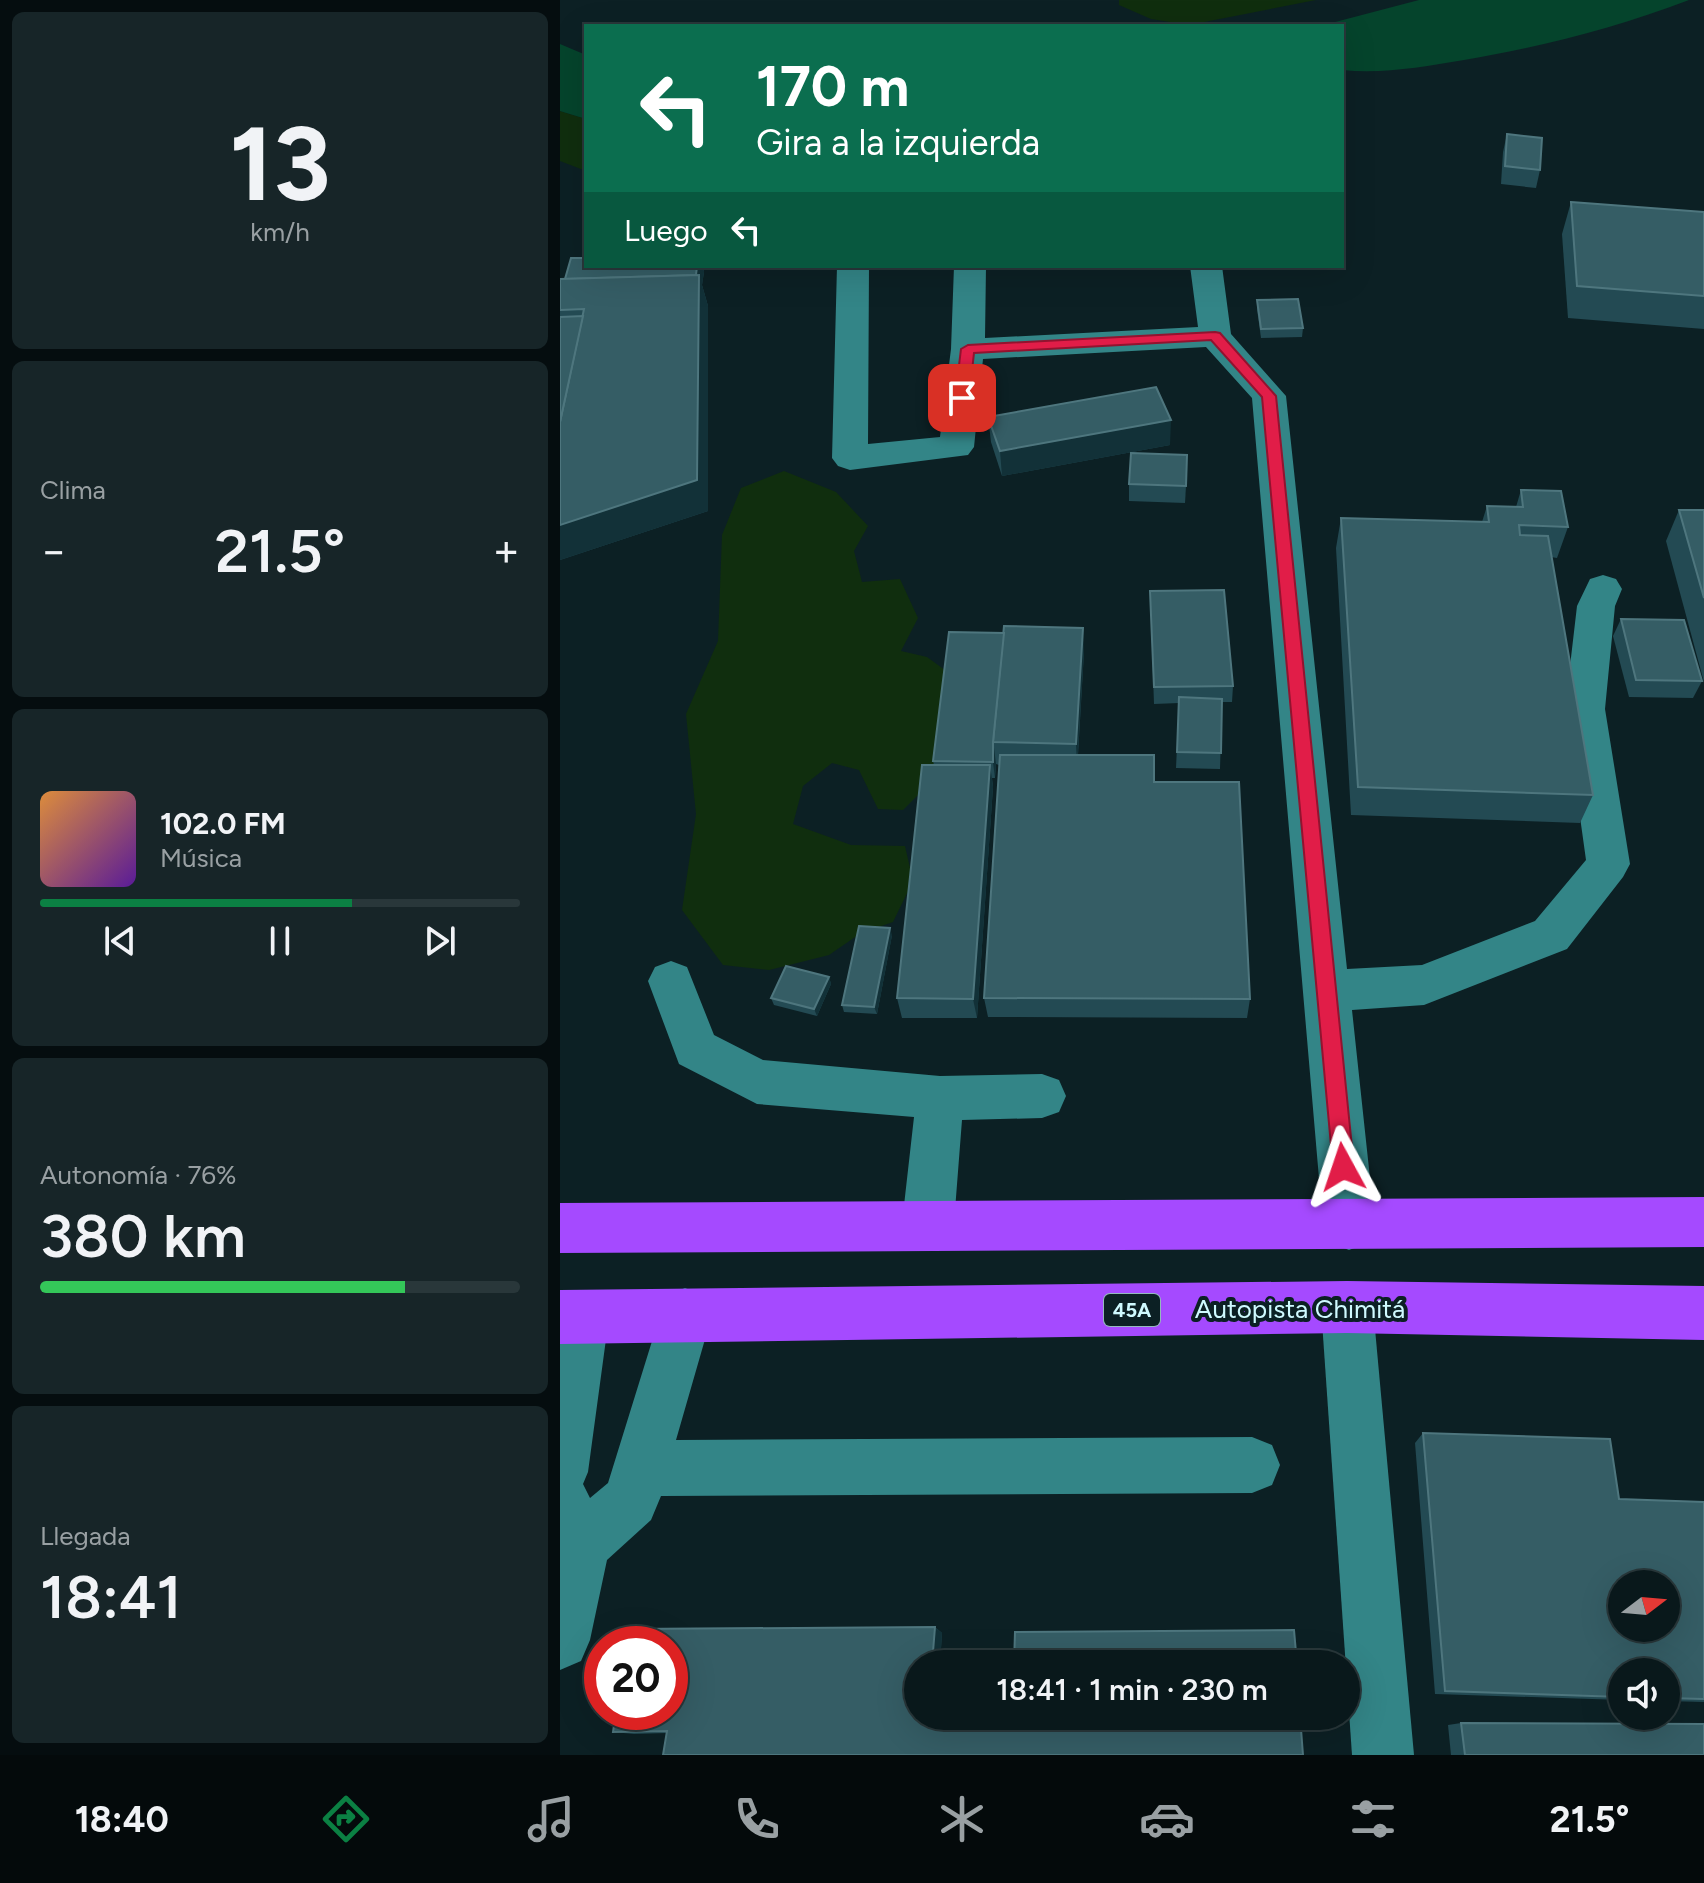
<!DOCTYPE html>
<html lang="es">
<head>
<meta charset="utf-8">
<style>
	body { margin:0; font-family:Figtree,sans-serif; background:#172528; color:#f1f3f6; height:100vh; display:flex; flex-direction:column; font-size:30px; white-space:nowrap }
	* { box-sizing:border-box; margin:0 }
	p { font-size:26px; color:#99a0a3 }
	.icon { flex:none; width:44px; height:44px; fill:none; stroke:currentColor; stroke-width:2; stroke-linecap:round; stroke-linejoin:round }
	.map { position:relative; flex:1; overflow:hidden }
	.drawer { display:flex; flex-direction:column; gap:12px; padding:12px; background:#050d0f; width:560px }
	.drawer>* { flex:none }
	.hud { position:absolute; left:24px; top:24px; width:760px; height:244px; border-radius:0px; box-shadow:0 8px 32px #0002,0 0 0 2px #29373a; background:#0b6e4f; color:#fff; overflow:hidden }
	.needle { width:52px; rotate:74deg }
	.buttons { position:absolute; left:1048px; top:1570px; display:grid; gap:16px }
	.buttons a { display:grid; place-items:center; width:72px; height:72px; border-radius:50%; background:#09181b; box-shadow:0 8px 32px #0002,0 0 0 2px #29373a; font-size:40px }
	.speed { position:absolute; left:24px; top:1626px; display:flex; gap:16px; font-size:40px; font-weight:700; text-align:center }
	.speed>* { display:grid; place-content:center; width:104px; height:104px; border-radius:50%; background:#09181b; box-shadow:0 8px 32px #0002,0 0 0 2px #29373a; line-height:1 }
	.speed .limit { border:12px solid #d22; background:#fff; color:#111 }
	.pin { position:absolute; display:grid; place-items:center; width:68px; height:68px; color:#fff; margin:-34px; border-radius:16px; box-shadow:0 4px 12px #0006 }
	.me { position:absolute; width:88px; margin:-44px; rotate:355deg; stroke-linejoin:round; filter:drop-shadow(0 0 6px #0008) }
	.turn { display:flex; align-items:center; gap:28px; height:168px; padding:0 40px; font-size:36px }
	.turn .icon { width:104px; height:104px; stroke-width:2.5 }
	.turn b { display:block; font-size:56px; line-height:68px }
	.then { display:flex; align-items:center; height:76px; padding:0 40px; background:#0003; gap:16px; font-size:30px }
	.big { font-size:60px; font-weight:600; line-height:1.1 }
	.drawer .card { flex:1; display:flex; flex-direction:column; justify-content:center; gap:12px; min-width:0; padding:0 28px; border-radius:12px; background:#172528 }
	.drawer .dial { align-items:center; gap:0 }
	.dial b { font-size:104px; line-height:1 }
	.song { display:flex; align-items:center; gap:24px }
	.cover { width:96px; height:96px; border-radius:12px; background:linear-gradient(135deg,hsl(30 70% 55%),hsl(270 70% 35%)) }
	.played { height:8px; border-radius:4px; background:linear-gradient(90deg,#0b8043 65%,#29373a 65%) }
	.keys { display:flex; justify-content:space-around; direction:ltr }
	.heat { display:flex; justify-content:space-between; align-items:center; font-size:44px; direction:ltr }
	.charge { height:12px; border-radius:6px; background:linear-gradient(90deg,#34c759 76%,#29373a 0) }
	.trip { position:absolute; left:344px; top:1650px; width:456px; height:80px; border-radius:40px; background:#09181b; box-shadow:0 8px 32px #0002,0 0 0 2px #29373a; font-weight:600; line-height:80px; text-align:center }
	.menu { display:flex; height:128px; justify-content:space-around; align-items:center; background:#040a0b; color:#99a0a3 }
	.menu .icon { width:56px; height:56px }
	.menu .selected { color:#0b8043 }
	.menu b { font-size:36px; color:#f1f3f6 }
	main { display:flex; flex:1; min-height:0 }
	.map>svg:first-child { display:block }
</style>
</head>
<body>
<main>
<section class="drawer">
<div class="card dial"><b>13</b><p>km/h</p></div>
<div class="card"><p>Clima</p>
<div class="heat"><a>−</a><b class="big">21.5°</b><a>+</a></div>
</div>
<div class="card">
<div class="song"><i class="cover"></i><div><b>102.0 FM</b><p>Música</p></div></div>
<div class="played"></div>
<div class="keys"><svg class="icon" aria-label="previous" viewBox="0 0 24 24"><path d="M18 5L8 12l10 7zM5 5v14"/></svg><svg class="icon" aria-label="pause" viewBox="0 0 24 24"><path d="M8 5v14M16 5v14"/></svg><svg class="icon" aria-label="next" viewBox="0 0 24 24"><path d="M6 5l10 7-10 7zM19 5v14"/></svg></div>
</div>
<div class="card"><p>Autonomía · 76%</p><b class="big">380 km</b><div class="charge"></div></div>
<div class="card"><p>Llegada</p><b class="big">18:41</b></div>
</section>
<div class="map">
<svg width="1144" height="1755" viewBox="0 0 1144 1755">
	<rect width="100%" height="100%" fill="#0c2024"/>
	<!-- green -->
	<g fill="#102e0e">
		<path d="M 559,0 L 756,0 L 629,25 L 591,19 L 559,5 Z"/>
		<path d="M 0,111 L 26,119 L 26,171 L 0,161 Z"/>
		<path d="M 224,471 L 276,492 L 308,526 L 294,551 L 302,582 L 340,579 L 358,618 L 341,651 L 367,657 L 389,673 L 376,777 L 343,810 L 318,809 L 299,770 L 272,763 L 243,786 L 233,824 L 291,845 L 345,846 L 353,881 L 333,922 L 301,933 L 269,955 L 209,970 L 163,965 L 122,910 L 136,814 L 126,714 L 158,641 L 162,535 L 181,488 Z"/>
	</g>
	<!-- water -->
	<g fill="#05442c">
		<path d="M 859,0 L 1129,0 C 1056,28 981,47 904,60 C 863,67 823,74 782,70 L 782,26 L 760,26 Z"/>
		<path d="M 0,44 L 26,55 L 26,119 L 0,111 Z"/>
	</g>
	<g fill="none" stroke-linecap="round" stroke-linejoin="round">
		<!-- minor -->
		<g fill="#338587" fill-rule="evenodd">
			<path d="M 277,266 L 309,266 L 308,444 L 380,437 L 391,349 L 394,266 L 426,266 L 425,338 L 638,327 L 630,266 L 662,266 L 671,334 L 726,396 L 787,969 L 862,965 L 975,921 L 1026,860 L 1005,709 L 1017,606 L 1030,579 L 1043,575 L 1056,579 L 1062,589 L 1055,606 L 1045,709 L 1070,864 L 1063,877 L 1007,949 L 864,1005 L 792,1010 L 815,1225 L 807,1243 L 789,1250 L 771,1243 L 763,1225 L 692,398 L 646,347 L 423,359 L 414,447 L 408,455 L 290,470 L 278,466 L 272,458 Z"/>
			<path d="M 111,961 L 127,967 L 154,1035 L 203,1060 L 380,1076 L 482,1074 L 499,1080 L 506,1096 L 499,1112 L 482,1118 L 402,1120 L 394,1223 L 386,1241 L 368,1248 L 350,1241 L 342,1223 L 354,1117 L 197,1104 L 119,1064 L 88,981 L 95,967 Z"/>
			<path d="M 787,1281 L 806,1288 L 813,1307 L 854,1755 L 792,1755 L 761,1307 L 768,1288 Z"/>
			<path d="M 125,1288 L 144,1296 L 152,1315 L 116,1440 L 692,1437 L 712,1445 L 720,1465 L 712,1485 L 692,1493 L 101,1496 L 91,1520 L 47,1560 L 30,1640 L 21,1661 L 0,1670 L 0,1306 L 3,1298 L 22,1290 L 41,1298 L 49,1317 L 28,1472 L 23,1484 L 30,1498 L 48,1483 L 106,1296 Z"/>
		</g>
		<!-- highway -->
		<g fill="#a54aff" fill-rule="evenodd">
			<path d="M 1144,1197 L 1144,1247 L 0,1253 L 0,1203 Z"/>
			<path d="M 787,1281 L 1144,1286 L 1144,1340 L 787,1333 L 0,1344 L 0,1290 Z"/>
		</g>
	</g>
	<!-- wall -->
	<g fill="#234a53">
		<path d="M 947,134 L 980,170 L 976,188 L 941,184 L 943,152 Z"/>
		<path d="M 1011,202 L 1144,212 L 1144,329 L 1008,318 L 1002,234 Z"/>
		<path d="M 26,266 L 143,266 L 144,272 L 142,285 L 148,306 L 148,511 L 0,560 L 0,279 L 5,279 Z"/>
		<path d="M 697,300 L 743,328 L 742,337 L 701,338 L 697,309 Z"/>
		<path d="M 428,417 L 610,445 L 442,476 L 431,442 Z"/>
		<path d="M 569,484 L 626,486 L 625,503 L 569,501 Z"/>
		<path d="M 961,490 L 1008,527 L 997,558 L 991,557 L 1033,795 L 1020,823 L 791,815 L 776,548 L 781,518 L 922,522 L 927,506 L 956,507 Z"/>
		<path d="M 1119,510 L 1144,510 L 1144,682 L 1106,541 Z"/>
		<path d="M 590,591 L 673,686 L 672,702 L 662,702 L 660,769 L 616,768 L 619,703 L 594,704 Z"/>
		<path d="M 1061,619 L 1142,681 L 1133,698 L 1069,697 L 1053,636 Z"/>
		<path d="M 524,652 L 518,755 L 594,782 L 690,999 L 687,1018 L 428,1017 L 424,998 L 439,765 L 436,764 L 435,778 L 432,778 L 433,787 L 417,1018 L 342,1018 L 337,998 L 374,765 L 373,761 Z"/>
		<path d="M 332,935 L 317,1014 L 284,1012 L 282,1005 Z"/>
		<path d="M 269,977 L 271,984 L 257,1016 L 214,1005 L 211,998 Z"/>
		<path d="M 863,1433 L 1059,1499 L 1144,1502 L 1144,1702 L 1106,1701 L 1106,1672 L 1062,1672 L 1062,1700 L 875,1694 L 855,1443 Z"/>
		<path d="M 375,1627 L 382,1633 L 380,1664 L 358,1664 L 377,1716 L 377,1720 L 740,1716 L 107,1733 L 74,1734 L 53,1732 Z"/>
		<path d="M 901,1723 L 1144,1755 L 891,1755 L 888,1725 Z"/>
	</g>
	<!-- shaded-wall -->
	<g fill="#123138">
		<path d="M 137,266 L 143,266 L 144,272 L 142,285 L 148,306 L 148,511 L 0,560 L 0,525 L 133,289 Z"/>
		<path d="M 611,420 L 610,445 L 442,476 L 440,451 Z"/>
		<path d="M 523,628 L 524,652 L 517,767 L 516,744 Z"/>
		<path d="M 434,748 L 436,764 L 435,778 L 433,762 Z"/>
		<path d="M 430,765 L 433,787 L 417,1018 L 413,999 Z"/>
		<path d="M 330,928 L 332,935 L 317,1014 L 314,1007 Z"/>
		<path d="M 269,977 L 271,984 L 257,1016 L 254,1009 Z"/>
		<path d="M 375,1627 L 382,1633 L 380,1664 L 372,1664 Z"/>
		<path d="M 369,1716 L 377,1716 L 377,1722 L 369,1720 Z"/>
	</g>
	<!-- building -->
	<g fill="#355d65" stroke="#4e767e" stroke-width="2" fill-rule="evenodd">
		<path d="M 947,134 L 982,138 L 980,170 L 945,166 Z"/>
		<path d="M 1011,202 L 1144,212 L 1144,296 L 1017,286 Z"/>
		<path d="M 11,258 L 26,258 L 26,266 L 137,266 L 136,275 L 5,279 Z"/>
		<path d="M 139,275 L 137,480 L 0,525 L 0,422 L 24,309 L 0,310 L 0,279 Z"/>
		<path d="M 738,299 L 743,328 L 701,329 L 697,300 Z"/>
		<path d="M 23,316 L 0,422 L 0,317 Z"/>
		<path d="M 596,387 L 611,420 L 440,451 L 428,417 Z"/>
		<path d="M 571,453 L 627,455 L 626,486 L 569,484 Z"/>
		<path d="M 961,490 L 1001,491 L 1008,527 L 959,525 L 960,535 L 988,536 L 1033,795 L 798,787 L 781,518 L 929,522 L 927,506 L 963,507 Z"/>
		<path d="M 1119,510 L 1144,510 L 1144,598 Z"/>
		<path d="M 664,590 L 673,686 L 594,687 L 590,591 Z"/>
		<path d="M 1061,619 L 1124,620 L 1142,681 L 1076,680 Z"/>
		<path d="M 444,626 L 523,628 L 516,744 L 433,742 Z"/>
		<path d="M 389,632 L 444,633 L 433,742 L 433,762 L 373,761 Z"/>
		<path d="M 619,697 L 662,699 L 661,753 L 617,752 Z"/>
		<path d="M 440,755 L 594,755 L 594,782 L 679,782 L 690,999 L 424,998 Z"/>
		<path d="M 362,765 L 430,765 L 413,999 L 337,998 Z"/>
		<path d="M 299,926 L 330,928 L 314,1007 L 282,1005 Z"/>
		<path d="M 226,966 L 269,977 L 254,1009 L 211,998 Z"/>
		<path d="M 863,1433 L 1050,1439 L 1059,1499 L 1144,1502 L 1144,1699 L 1106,1698 L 1106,1672 L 1062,1672 L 1062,1697 L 885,1691 ZM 1062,1584 L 1106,1584 L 1106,1628 L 1062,1628 Z"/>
		<path d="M 375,1627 L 372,1664 L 358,1664 L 358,1716 L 369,1716 L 369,1720 L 452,1719 L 452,1716 L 740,1716 L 743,1755 L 103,1755 L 107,1731 L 53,1732 L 56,1712 L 110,1712 L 110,1644 L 67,1644 L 70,1629 Z"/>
		<path d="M 734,1630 L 737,1664 L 454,1664 L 455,1632 Z"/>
		<path d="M 901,1723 L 1144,1724 L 1144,1755 L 905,1755 Z"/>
	</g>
	<!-- route -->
	<path fill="#e11d48" stroke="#92132f" stroke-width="2" d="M 655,332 L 660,333 L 716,396 L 794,1167 L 791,1174 L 783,1177 L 776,1174 L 773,1167 L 702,397 L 651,340 L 414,353 L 409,398 L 402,403 L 395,398 L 401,349 L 408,345 Z"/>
	<g text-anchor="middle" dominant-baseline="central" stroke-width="8" stroke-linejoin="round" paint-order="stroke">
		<!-- shield labels -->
		<rect fill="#0c2024" stroke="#94b9bd" stroke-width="2" x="544" y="1294" width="56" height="32" rx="6"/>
		<g font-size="20" font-weight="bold" fill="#cffaff">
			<text x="572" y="1310">45A</text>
		</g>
		<!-- near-street labels -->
		<g font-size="26" fill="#cffaff" stroke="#0c2024">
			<text x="740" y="1309">Autopista Chimitá</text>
		</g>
	</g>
</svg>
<div class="buttons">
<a><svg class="needle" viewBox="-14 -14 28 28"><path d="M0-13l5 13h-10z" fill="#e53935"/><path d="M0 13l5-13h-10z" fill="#99a0a3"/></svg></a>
<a><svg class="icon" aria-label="sound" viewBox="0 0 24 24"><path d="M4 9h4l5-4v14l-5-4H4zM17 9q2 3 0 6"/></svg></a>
</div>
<div class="speed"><div class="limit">20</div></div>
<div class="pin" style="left:402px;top:398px;background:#d93025"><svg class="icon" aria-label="arrive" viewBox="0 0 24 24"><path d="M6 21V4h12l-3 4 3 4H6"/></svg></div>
<svg class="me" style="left:783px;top:1167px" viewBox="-20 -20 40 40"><path d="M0-17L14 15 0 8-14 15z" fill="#e11d48" stroke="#fff" stroke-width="4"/></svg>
<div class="trip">18:41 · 1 min · 230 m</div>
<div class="hud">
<div class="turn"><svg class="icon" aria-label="left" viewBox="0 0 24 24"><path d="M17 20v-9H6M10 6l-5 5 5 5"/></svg><div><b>170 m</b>Gira a la izquierda</div></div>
<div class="then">Luego<svg class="icon" aria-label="left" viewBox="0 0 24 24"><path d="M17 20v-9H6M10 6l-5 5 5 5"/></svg></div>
</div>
</div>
</main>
<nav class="menu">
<b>18:40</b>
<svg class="icon selected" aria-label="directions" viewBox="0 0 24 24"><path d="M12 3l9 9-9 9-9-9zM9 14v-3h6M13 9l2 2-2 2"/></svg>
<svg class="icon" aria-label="music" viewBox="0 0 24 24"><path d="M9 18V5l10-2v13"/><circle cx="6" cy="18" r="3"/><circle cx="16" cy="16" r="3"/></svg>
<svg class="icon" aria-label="phone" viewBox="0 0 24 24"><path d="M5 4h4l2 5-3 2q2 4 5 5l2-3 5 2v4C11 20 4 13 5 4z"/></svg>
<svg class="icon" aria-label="climate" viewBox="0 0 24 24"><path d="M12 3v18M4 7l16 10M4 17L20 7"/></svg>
<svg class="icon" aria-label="car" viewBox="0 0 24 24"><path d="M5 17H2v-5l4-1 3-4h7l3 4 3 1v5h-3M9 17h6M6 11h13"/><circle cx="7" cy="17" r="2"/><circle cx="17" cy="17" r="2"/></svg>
<svg class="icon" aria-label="filters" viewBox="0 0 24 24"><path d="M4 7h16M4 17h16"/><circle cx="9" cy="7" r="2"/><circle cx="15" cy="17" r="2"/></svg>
<b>21.5°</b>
</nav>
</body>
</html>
